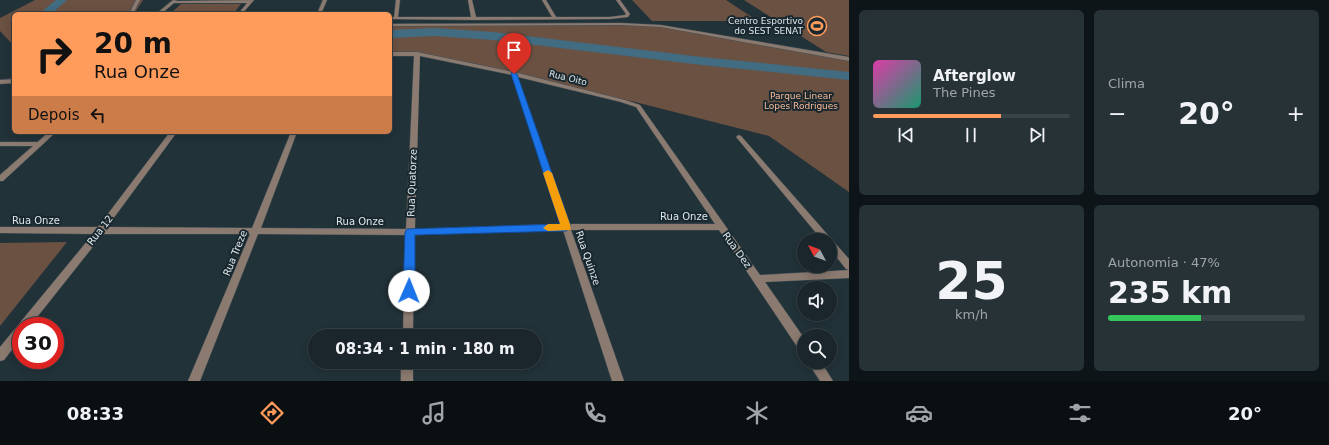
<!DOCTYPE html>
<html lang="pt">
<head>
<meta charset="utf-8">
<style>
	body { margin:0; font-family:"DejaVu Sans",sans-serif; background:#273237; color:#f1f3f6; height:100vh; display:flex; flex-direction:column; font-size:15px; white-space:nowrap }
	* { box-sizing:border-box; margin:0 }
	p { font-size:13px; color:#9fa5a9 }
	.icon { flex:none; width:22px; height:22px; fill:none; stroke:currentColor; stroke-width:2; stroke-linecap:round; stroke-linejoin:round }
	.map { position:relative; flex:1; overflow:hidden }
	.side { display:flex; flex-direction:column; gap:10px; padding:10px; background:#0e1518; width:480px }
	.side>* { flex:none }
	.hud { position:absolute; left:12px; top:12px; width:380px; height:122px; border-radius:6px; box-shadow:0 2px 10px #0003,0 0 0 1px #384347; background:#ff9b5b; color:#111; overflow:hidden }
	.needle { width:26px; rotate:311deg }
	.tools { position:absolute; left:797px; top:233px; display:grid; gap:8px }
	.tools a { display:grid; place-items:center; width:40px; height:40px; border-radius:50%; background:#1a262b; box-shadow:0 2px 10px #0003,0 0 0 1px #384347; font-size:20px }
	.speed { position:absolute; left:12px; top:317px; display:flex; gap:8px; font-size:20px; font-weight:700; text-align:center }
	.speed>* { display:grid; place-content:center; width:52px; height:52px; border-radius:50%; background:#1a262b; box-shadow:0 2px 10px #0003,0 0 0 1px #384347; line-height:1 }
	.speed .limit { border:6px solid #d22; background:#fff; color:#111 }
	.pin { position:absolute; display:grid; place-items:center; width:34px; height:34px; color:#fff; margin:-41px -17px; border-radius:50% 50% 50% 0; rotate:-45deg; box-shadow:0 0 4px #0007 }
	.pin .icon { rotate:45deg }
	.me { position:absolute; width:44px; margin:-22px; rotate:1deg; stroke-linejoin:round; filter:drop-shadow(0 0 3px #0008) }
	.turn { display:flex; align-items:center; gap:14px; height:84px; padding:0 16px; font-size:18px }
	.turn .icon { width:52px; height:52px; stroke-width:2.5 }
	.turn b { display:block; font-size:28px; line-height:34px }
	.then { display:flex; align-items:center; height:38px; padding:0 16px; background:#0003; gap:8px; font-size:15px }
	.big { font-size:30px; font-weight:800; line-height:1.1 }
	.side .tile { flex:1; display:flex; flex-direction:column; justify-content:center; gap:6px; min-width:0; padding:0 14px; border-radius:6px; background:#273237 }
	.side .dial { align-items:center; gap:0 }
	.dial b { font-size:52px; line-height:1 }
	.song { display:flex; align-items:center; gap:12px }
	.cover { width:48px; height:48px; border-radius:6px; background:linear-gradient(135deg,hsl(320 70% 55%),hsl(160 70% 35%)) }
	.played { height:4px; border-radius:2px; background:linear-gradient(90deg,#ff9b5b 65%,#384347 65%) }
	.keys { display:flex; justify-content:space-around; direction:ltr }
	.heat { display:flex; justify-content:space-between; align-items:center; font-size:22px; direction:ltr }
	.charge { height:6px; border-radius:3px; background:linear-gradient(90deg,#34c759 47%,#384347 0) }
	.side .tiles { flex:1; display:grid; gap:10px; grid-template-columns:repeat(2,1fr) }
	.trip { position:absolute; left:308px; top:329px; width:234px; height:40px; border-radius:20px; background:#1a262b; box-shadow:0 2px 10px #0003,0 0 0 1px #384347; font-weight:800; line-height:40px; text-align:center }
	.menu { display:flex; height:64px; justify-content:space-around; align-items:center; background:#0a0f11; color:#9fa5a9 }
	.menu .icon { width:28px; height:28px }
	.menu .selected { color:#ff9b5b }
	.menu b { font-size:18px; color:#f1f3f6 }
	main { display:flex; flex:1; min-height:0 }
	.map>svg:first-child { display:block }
</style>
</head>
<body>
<main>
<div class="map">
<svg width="849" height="381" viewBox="0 0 849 381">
	<rect width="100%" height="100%" fill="#223239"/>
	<!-- green -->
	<g fill="#6b5142">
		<path d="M 35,0 L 143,0 L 134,14 L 14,14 L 14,46 L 0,31 L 0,18 Z"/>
		<path d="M 632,0 L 726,0 L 758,21 L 652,21 Z"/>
		<path d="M 744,0 L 849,0 L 849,56 L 826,52 Z"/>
		<path d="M 181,4 L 241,4 L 233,14 L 170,14 Z"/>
		<path d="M 622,24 L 663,27 L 849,61 L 849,192 L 769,136 L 635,102 L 419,54 L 390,55 L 390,25 Z"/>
		<path d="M 67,242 L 0,326 L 0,243 Z"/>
	</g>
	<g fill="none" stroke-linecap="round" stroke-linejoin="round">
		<!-- canal -->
		<g fill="#416c82" fill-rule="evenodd">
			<path d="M 56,0 L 67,0 L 51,14 L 39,14 Z"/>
			<path d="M 434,28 L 493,32 L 702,57 L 849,72 L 849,80 L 702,65 L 493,40 L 434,36 L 390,38 L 390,30 Z"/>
		</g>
		<!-- minor casing -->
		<g stroke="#404f56" stroke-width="1">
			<g id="minor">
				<path d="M 173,0 L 178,1 L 254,0 L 242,14 L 238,14 L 247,3 L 174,3 L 161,14 L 156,14 Z"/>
				<path d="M 323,0 L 327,0 L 321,14 L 317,14 Z"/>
				<path d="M 396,0 L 400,0 L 398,17 L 471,17 L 468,0 L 472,0 L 476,17 L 552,17 L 542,0 L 546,0 L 556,17 L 610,17 L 625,15 L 626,14 L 616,0 L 620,0 L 630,14 L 628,17 L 610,19 L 474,20 L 390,19 L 390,17 L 394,17 Z"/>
				<path d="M 621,23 L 661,25 L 849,57 L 849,61 L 661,27 L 621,25 L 390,26 L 390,24 Z"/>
				<path d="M 390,52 L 417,52 L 514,72 L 625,100 L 640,105 L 760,275 L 849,270 L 849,278 L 765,282 L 804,338 L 804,352 L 800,351 L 719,230 L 571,230 L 624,381 L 612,381 L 563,230 L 414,235 L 413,336 L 403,336 L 405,235 L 258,234 L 200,381 L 188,381 L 250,234 L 103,234 L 30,326 L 21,326 L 21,338 L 4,360 L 0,361 L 0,347 L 93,234 L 0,233 L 0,227 L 98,227 L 170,132 L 177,132 L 107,227 L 252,228 L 291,132 L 297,132 L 261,228 L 406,229 L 414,56 L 390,56 ZM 420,56 L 512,75 L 561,224 L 415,229 ZM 518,77 L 621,102 L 636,107 L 715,224 L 569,224 Z"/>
				<path d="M 14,79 L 14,83 L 0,84 L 0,80 Z"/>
				<path d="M 739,135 L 741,136 L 849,259 L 849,270 L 846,269 L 830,249 L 830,240 L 822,240 L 737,138 L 736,137 Z"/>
				<path d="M 0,142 L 39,142 L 43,144 L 39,146 L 0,146 Z"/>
				<rect x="401" y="362" width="12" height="19"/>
				<path d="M 808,362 L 821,362 L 833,381 L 820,381 Z"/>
			</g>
		</g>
		<!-- tertiary casing -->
		<g stroke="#404f56" stroke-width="1">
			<g id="tertiary">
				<path d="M 136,0 L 140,0 L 133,14 L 129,14 Z"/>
				<path d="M 49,132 L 56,132 L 3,181 L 0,181 L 0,175 Z"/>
			</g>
		</g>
		<!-- minor -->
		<use href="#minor" fill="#8b7a70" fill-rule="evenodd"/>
		<!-- tertiary -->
		<use href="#tertiary" fill="#8b7a70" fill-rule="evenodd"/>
	</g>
	<!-- route -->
	<path fill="#1a73e8" stroke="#114b97" d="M 512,72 L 517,74 L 571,227 L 566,231 L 415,235 L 415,291 L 413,295 L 409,296 L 405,295 L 403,291 L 405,232 L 407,229 L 560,224 L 511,74 Z"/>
	<!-- slow -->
	<path fill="#f59e0b" d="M 548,170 L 552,173 L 571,227 L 570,230 L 548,231 L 543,228 L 548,224 L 560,224 L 543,173 Z"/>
	<!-- icons -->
	<defs>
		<g id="stadium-ring" transform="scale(1)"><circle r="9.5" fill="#19282f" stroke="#ff9b5b" stroke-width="1.5"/><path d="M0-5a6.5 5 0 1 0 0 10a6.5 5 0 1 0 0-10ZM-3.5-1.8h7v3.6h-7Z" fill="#ff9b5b"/></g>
	</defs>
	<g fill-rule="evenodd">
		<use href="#stadium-ring" x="817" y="26"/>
	</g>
	<g text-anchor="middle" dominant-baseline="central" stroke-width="4" stroke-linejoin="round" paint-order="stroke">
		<!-- far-poi labels -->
		<g font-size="9" fill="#dde7ec" stroke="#19282f" text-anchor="end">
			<text x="803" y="21">Centro Esportivo<tspan x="803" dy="10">do SEST SENAT</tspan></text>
		</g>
		<!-- far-street labels -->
		<g font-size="9" fill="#dde7ec" stroke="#19282f">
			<text transform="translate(568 78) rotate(14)">Rua Oito</text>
		</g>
		<!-- far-park labels -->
		<g font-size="9" fill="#fbbc97" stroke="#19282f">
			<text x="801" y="96">Parque Linear<tspan x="801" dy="10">Lopes Rodrigues</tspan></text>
		</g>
		<!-- street labels -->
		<g font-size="10" fill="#dde7ec" stroke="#19282f">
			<text transform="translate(412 183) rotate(-88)">Rua Quatorze</text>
			<text x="684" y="216">Rua Onze</text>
			<text x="36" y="220">Rua Onze</text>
			<text x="360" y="221">Rua Onze</text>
			<text transform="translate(100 230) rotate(-52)">Rua 12</text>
			<text transform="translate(737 250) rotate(54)">Rua Dez</text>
			<text transform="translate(235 253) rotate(-68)">Rua Treze</text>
			<text transform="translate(588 258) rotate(71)">Rua Quinze</text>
		</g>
	</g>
</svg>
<div class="tools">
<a><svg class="needle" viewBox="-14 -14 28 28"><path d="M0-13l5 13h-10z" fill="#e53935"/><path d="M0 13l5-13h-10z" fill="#9fa5a9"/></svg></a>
<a><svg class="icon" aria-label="sound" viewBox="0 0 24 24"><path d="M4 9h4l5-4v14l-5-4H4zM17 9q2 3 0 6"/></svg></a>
<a><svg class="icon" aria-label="search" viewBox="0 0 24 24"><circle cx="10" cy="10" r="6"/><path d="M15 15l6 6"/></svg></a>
</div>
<div class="speed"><div class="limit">30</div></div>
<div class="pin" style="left:514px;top:74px;background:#d93025"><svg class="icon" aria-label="arrive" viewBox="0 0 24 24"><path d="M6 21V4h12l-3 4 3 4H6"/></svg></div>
<svg class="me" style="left:409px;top:291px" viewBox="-20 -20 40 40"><circle r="19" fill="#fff"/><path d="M0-13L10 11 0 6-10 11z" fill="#1a73e8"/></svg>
<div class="trip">08:34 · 1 min · 180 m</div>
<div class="hud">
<div class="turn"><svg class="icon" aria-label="right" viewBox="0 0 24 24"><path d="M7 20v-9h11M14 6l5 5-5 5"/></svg><div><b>20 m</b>Rua Onze</div></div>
<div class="then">Depois<svg class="icon" aria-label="left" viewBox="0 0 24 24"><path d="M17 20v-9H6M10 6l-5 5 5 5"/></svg></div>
</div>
</div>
<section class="side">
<div class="tiles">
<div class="tile">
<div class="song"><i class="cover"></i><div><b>Afterglow</b><p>The Pines</p></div></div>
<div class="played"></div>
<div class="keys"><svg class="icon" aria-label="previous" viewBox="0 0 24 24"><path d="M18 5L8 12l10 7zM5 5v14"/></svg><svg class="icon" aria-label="pause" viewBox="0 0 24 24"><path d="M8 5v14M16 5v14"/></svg><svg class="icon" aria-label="next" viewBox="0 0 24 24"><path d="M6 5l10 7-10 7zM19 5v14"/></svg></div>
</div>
<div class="tile"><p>Clima</p>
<div class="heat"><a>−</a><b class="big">20°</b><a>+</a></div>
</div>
<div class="tile dial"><b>25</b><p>km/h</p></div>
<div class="tile"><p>Autonomia · 47%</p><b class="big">235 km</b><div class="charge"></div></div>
</div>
</section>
</main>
<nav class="menu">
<b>08:33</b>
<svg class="icon selected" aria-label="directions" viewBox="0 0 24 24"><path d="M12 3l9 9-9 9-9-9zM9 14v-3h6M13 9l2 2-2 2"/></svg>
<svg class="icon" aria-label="music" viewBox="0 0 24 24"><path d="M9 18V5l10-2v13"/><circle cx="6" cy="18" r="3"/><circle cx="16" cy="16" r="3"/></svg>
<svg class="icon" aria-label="phone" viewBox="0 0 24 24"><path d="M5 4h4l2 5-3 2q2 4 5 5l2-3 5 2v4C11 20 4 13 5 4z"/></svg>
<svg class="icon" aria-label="climate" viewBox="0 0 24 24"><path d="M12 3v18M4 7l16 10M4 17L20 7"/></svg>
<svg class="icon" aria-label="car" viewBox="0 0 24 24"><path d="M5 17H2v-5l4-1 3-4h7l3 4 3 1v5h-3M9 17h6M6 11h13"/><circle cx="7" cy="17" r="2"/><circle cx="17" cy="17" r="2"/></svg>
<svg class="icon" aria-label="filters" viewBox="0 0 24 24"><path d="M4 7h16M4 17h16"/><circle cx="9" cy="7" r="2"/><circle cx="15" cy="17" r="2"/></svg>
<b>20°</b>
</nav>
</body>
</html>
